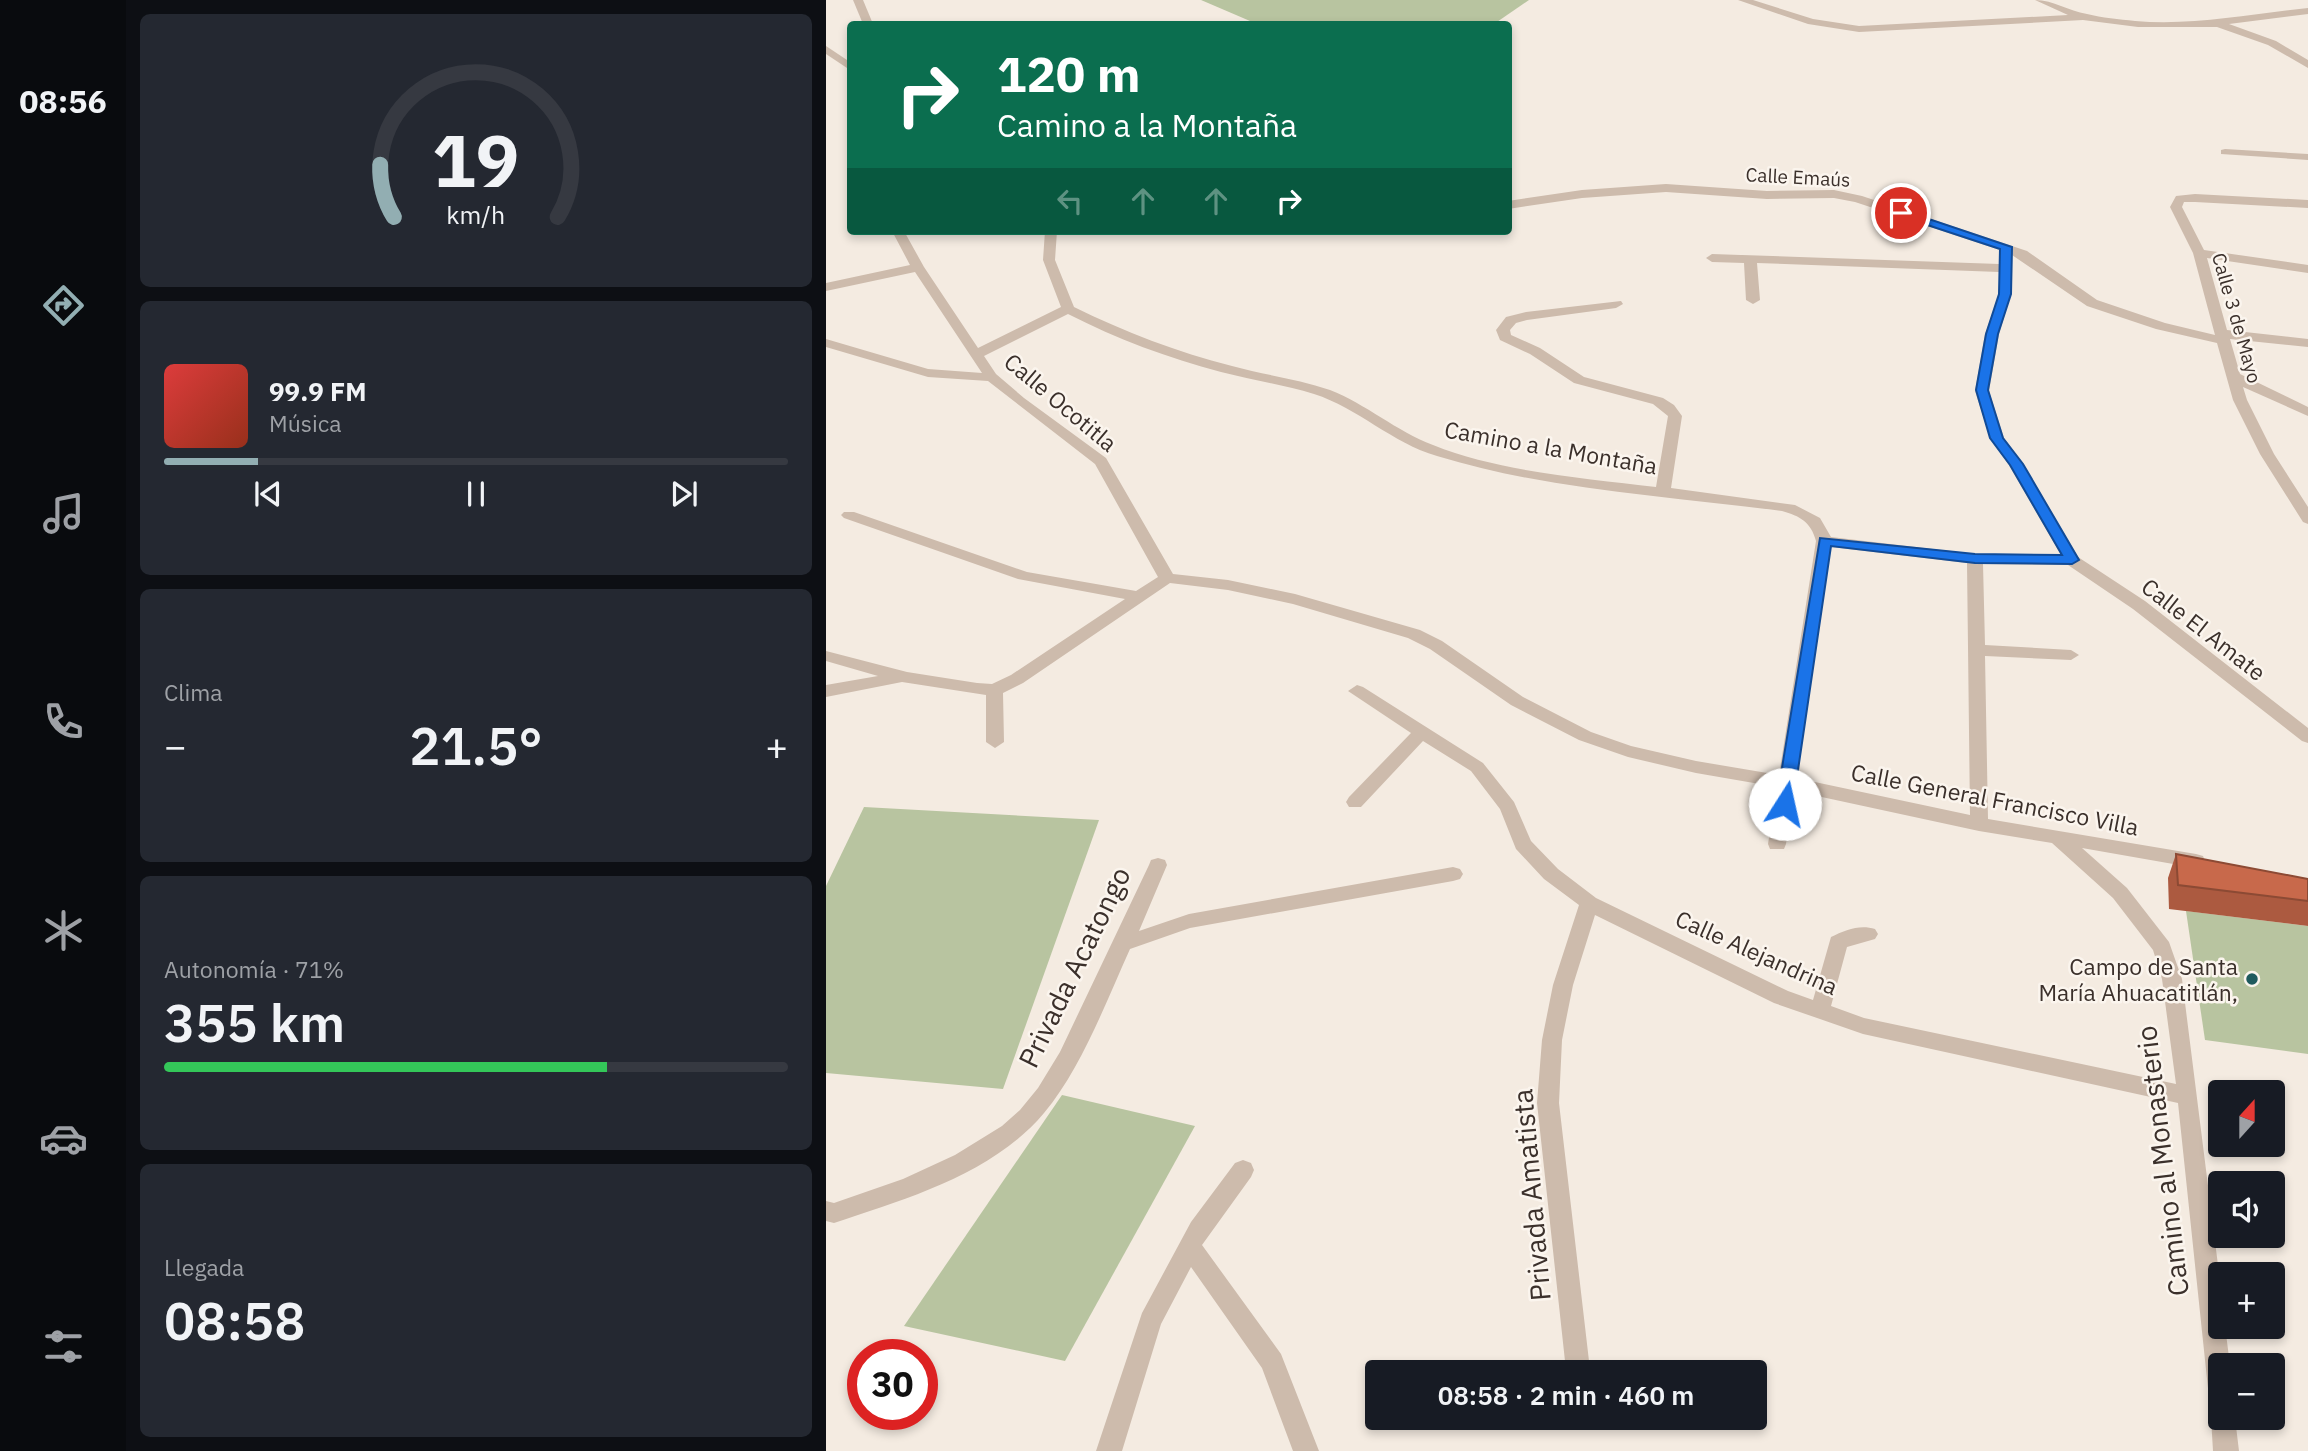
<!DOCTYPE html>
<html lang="es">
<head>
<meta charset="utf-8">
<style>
	body { margin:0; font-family:"IBM Plex Sans",sans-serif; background:#242831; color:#f1f3f6; height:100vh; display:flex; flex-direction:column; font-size:26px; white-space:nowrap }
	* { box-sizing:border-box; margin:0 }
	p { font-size:23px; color:#9ea1a6 }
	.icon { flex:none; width:38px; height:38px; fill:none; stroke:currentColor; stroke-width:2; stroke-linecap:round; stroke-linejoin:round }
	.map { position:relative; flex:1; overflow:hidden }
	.side { display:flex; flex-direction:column; gap:14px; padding:14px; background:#0d0f14; width:700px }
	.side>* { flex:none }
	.guide { position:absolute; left:21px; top:21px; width:665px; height:214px; border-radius:7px; box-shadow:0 4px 10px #0003; background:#0b6e4f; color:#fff; overflow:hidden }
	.needle { width:46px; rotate:21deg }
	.fabs { position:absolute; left:1382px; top:1080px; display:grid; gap:14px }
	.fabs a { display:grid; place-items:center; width:77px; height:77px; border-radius:7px; background:#171b24; box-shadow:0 4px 10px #0003; font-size:35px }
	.speed { position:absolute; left:21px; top:1339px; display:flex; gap:14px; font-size:35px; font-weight:700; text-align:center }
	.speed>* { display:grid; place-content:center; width:91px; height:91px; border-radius:50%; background:#171b24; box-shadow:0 4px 10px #0003; line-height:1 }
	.speed .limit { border:10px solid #d22; background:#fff; color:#111 }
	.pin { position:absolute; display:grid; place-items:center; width:60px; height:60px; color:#fff; margin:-30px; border:4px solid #fff; border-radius:50%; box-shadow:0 2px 7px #0007 }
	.me { position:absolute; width:77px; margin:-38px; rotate:10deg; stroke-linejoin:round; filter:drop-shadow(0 0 5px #0008) }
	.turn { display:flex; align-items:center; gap:24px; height:147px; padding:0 35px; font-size:32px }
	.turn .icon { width:91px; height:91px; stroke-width:2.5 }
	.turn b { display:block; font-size:49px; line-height:60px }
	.lanes { display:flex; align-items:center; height:66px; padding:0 35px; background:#0003; justify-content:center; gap:35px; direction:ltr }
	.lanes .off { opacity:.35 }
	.big { font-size:52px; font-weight:600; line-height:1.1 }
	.side .tile { flex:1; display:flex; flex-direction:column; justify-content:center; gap:10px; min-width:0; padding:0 24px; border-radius:10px; background:#242831 }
	.side .dial { align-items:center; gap:0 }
	.dial svg { height:182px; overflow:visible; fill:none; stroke:#363941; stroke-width:7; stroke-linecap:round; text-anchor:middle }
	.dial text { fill:#f1f3f6; stroke:none }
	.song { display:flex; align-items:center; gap:21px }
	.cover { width:84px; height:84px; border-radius:10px; background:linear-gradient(135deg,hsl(0 70% 55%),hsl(10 70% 35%)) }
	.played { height:7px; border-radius:4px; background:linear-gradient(90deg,#92aeb2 15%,#363941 15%) }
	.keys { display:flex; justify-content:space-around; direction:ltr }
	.heat { display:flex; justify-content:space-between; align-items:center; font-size:38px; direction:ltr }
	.charge { height:10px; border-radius:5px; background:linear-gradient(90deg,#34c759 71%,#363941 0) }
	.trip { position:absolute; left:539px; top:1360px; width:402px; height:70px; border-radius:7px; background:#171b24; box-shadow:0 4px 10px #0003; font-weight:600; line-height:70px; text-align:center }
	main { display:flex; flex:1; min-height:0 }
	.dock { display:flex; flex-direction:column; width:126px; justify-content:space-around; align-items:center; background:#090b0e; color:#9ea1a6 }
	.dock .icon { width:49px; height:49px }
	.dock .active { color:#92aeb2 }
	.dock b { font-size:32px; color:#f1f3f6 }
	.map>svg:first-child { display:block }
</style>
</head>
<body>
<main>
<nav class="dock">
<b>08:56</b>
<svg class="icon active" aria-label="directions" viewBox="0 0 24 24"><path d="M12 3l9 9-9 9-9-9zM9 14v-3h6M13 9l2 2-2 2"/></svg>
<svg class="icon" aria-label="music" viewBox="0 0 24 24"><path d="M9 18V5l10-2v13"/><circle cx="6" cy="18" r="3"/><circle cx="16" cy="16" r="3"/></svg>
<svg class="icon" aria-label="phone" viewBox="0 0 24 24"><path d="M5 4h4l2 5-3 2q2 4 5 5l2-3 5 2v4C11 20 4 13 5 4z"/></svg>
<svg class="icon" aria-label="climate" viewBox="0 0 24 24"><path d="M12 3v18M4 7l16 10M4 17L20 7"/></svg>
<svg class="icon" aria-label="car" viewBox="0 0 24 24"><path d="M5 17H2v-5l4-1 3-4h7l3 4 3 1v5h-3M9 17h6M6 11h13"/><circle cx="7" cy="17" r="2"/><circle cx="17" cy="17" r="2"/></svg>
<svg class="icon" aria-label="filters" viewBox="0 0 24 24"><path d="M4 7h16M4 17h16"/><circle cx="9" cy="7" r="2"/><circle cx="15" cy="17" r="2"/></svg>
</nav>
<section class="side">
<div class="tile dial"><svg viewBox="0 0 100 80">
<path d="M14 69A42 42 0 1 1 86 69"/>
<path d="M14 69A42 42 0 0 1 8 46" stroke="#92aeb2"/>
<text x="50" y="56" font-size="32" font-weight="700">19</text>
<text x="50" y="72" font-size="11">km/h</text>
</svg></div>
<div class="tile">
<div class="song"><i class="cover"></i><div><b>99.9 FM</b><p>Música</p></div></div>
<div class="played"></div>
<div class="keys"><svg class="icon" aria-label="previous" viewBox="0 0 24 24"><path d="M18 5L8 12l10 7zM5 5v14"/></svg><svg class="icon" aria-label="pause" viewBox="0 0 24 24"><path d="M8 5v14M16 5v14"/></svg><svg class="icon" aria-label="next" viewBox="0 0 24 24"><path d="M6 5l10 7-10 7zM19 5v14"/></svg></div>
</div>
<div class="tile"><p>Clima</p>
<div class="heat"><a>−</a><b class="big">21.5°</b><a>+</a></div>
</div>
<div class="tile"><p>Autonomía · 71%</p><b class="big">355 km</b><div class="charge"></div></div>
<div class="tile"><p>Llegada</p><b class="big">08:58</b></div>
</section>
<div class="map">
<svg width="1482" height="1451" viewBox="0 0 1482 1451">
	<rect width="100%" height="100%" fill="#f4ebe1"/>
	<!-- green -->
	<g fill="#b8c4a0">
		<path d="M 375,0 L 703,0 L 668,24 L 431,24 Z"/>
		<path d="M 38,807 L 273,820 L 177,1089 L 0,1073 L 0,886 Z"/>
		<path d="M 1360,911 L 1482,926 L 1482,1054 L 1379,1040 Z"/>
		<path d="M 236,1095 L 369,1126 L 239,1361 L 78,1326 Z"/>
	</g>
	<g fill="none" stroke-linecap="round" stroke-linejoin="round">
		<!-- minor -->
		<g fill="#cdbbac" fill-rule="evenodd">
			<path d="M 27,0 L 37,0 L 47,24 L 37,24 Z"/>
			<path d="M 912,0 L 927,0 L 987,19 L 1033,26 L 1242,15 L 1209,0 C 1228,0 1242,11 1261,14 C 1276,18 1293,19 1309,21 C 1367,26 1424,14 1482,8 L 1482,14 L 1403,24 L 1450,41 L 1482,60 L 1482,68 L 1442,45 L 1391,27 L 1312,27 L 1257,20 L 1033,32 L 982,24 Z"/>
			<path d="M 0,46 L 24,62 L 24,70 L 0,54 Z"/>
			<path d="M 1399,149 L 1482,154 L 1482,160 L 1395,154 L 1395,150 Z"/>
			<path d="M 840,184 L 941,191 L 1008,190 L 1036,196 L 1201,251 L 1271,300 L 1339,323 L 1389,335 L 1367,253 L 1344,207 L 1350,196 L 1369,194 L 1482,200 L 1482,208 L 1369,202 L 1358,202 L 1356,207 L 1378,250 L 1482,265 L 1482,273 L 1381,258 L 1401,330 L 1482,339 L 1482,347 L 1404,339 L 1414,374 L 1482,407 L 1482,416 L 1417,387 L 1421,400 L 1448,454 L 1482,507 L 1482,524 L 1477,522 L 1434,454 L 1407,400 L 1391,343 L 1330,329 L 1261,306 L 1186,255 L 1185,294 L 1173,334 L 1163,391 L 1178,438 L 1197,464 L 1252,557 L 1319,601 L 1482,728 L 1482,743 L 1476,741 L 1307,609 L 1242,565 L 1157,564 L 1159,645 L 1245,650 L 1253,655 L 1245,660 L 1159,656 L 1162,819 L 1370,854 L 1377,856 L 1379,861 L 1377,866 L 1370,868 L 1256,848 L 1301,888 L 1343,942 L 1356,979 L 1395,1289 L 1395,1326 L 1399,1326 L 1404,1365 L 1395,1365 L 1395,1418 L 1409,1418 L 1413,1451 L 1387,1451 L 1385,1418 L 1391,1408 L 1386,1406 L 1383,1398 L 1352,1103 L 1037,1034 L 948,1003 L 769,915 L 747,985 L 736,1040 L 733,1103 L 763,1361 L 760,1369 L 752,1372 L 742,1369 L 739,1361 L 711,1103 L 716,1040 L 727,985 L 753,905 L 718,879 L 690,849 L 674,809 L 645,771 L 597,741 L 535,807 L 523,807 L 520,802 L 523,797 L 585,733 L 522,691 L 531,685 L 537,687 L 657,763 L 688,802 L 705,841 L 732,869 L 770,898 L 962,991 L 987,1000 L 1005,937 C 1019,930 1034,924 1049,929 L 1052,934 L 1049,939 L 1021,947 L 1005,1006 L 1038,1018 L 1350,1084 L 1336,979 L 1327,950 L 1287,898 L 1226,843 L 1153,831 L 968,791 L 960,844 L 958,849 L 944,849 L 942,844 L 951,787 L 870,773 L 802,757 L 753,740 L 685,705 L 604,649 L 582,638 L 467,604 L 402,590 L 344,583 L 197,683 L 177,693 L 178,742 L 169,748 L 160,742 L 160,695 L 76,682 L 0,697 L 0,685 L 52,676 L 0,661 L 0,651 L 81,672 L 151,683 L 166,684 L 185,675 L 299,599 L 192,579 L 18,518 L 15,515 L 18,512 L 28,512 L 201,572 L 310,591 L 332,577 L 269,464 L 162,381 L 102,377 L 0,347 L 0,339 L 102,369 L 156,373 L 89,272 L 0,291 L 0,283 L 84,265 L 66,231 L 78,231 L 98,267 L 152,348 L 235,307 L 217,260 L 219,231 L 231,231 L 229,260 L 248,307 C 299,332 351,352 406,366 C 438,375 472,379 504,390 C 540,404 570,431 607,445 C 674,472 758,478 830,487 L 842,416 L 827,404 L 748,383 L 704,354 L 674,340 L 670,330 L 680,317 L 700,312 L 795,301 L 797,304 L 790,308 L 701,320 L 690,323 L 684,330 L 685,335 L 714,348 L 758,377 L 837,398 L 848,405 L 856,416 L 845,488 L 969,505 L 994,518 L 1005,537 L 1149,554 L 1235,555 L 1183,465 L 1164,438 L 1149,391 L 1159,334 L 1173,294 L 1173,272 L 931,263 L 934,300 L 927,304 L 920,300 L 918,263 L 886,262 L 880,258 L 886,254 L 1173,264 L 1174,250 L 1029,202 L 1008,198 L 941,199 L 840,192 L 756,198 L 682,209 L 682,201 L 756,190 ZM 242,314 C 291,339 342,358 395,372 C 426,380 458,385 488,394 C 532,408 566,443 611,456 C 722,490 841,496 956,511 C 974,516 985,522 990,541 L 953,775 L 870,761 L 805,746 L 765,732 L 697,697 L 616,641 L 594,630 L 469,594 L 402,580 L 347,574 L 280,458 L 198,398 L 170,374 L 158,356 ZM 1005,547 L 1141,563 L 1144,815 L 970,778 Z"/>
			<path d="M 332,858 L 339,860 L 341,865 L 313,931 L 363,914 L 627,867 L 634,869 L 637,874 L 634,879 L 627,881 L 364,928 L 304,949 C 280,1002 255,1069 218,1113 C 167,1174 80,1199 8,1223 L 0,1221 L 0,1201 L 8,1203 L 77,1179 L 129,1155 L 176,1126 L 194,1110 L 212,1088 L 234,1052 L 323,865 L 325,860 Z"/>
			<path d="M 417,1160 L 425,1163 L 428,1170 L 425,1177 L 376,1245 L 455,1354 L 493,1451 L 467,1451 L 436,1368 L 365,1267 L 335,1324 L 296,1451 L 270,1451 L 316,1313 L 365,1222 L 409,1163 Z"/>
		</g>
	</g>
	<!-- wall -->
	<path fill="#ac5a40" d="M 1350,854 L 1482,879 L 1482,926 L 1343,909 L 1342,878 Z"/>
	<!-- building -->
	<path fill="#c8694b" stroke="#8c4a34" stroke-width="2" d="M 1350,854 L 1482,879 L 1482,901 L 1352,885 Z"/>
	<!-- route -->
	<path fill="#1a73e8" stroke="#114b97" stroke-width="2" d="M 1071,211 L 1079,211 L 1186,247 L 1185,294 L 1172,334 L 1162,390 L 1177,438 L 1197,464 L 1253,560 L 1246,564 L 1149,563 L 1005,546 L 967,804 L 959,810 L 950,804 L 994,538 L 1149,554 L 1236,555 L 1184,465 L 1164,438 L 1150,390 L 1160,334 L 1173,294 L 1174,249 L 1071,215 Z"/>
	<!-- markers -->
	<circle fill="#1f5a5e" stroke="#fbf5ee" stroke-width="2.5" cx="1426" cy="979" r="7"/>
	<g text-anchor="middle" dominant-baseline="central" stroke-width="5" stroke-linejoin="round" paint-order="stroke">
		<!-- far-street labels -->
		<g font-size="19" fill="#3b302b" stroke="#fbf5ee">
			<text transform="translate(972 177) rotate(3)">Calle Emaús</text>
			<text transform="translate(1411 318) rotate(74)">Calle 3 de Mayo</text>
		</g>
		<!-- street labels -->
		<g font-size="23" fill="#3b302b" stroke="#fbf5ee">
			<text transform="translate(235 402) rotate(40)">Calle Ocotitla</text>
			<text transform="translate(725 447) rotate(10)">Camino a la Montaña</text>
			<text transform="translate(1378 629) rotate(38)">Calle El Amate</text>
			<text transform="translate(1169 799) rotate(11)">Calle General Francisco Villa</text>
			<text transform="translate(931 952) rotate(24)">Calle Alejandrina</text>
		</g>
		<!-- poi labels -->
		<g font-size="23" fill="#3b302b" stroke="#fbf5ee" text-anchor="end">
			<text x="1412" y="966">Campo de Santa<tspan x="1412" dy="26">María Ahuacatitlán,</tspan></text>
		</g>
		<!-- near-street labels -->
		<g font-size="28" fill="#3b302b" stroke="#fbf5ee">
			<text transform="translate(248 967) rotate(-64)">Privada Acatongo</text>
			<text transform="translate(1336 1161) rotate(-97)">Camino al Monasterio</text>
			<text transform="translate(705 1195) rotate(-95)">Privada Amatista</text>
		</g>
	</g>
</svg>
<div class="fabs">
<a><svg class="needle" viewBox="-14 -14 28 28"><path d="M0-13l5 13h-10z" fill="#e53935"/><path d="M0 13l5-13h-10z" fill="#9ea1a6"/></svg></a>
<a><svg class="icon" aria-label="sound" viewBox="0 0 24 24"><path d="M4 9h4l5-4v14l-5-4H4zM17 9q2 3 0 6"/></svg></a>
<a>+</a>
<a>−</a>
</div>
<div class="speed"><div class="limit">30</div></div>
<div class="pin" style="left:1075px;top:213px;background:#d93025"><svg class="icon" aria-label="arrive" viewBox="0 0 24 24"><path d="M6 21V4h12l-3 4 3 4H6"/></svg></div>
<svg class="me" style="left:959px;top:804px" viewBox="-20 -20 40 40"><circle r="19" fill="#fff"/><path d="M0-13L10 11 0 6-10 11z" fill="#1a73e8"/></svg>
<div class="trip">08:58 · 2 min · 460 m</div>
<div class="guide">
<div class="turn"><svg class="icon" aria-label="right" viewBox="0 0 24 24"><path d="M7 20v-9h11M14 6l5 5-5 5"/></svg><div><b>120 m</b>Camino a la Montaña</div></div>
<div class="lanes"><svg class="icon off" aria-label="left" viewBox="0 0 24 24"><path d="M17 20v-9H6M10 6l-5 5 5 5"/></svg><svg class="icon off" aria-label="ahead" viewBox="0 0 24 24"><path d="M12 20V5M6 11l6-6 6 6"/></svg><svg class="icon off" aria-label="ahead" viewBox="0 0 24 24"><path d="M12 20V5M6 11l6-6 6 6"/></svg><svg class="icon" aria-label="right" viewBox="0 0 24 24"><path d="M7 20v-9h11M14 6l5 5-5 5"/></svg></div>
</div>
</div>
</main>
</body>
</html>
